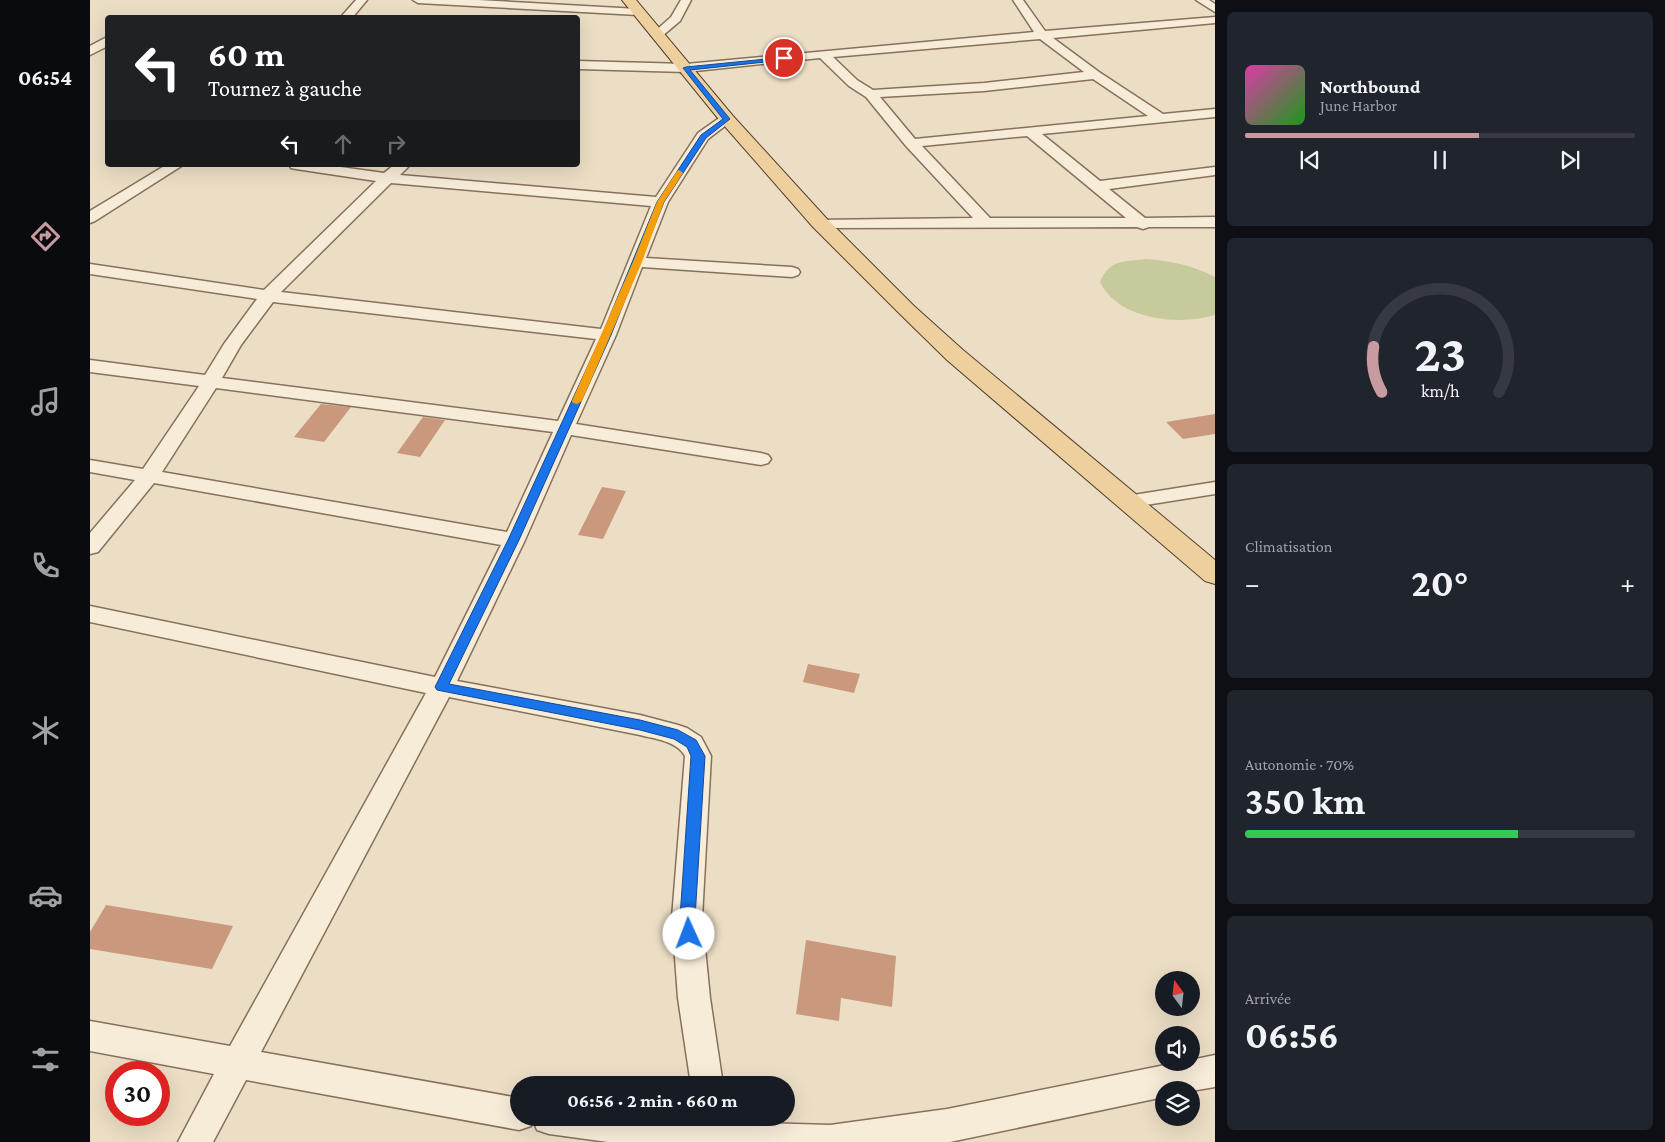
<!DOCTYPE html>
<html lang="fr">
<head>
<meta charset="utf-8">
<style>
	body { margin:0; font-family:"Crimson Pro",serif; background:#20242c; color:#f1f3f6; height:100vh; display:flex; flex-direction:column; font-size:19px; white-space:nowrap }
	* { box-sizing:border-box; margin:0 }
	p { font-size:16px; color:#9ea1a6 }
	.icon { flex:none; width:28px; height:28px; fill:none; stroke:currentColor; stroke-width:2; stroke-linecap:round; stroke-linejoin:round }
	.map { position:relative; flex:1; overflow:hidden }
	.side { display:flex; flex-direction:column; gap:12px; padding:12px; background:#0d0f14; width:450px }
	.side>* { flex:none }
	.guide { position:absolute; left:15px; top:15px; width:475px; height:152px; border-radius:5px; box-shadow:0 5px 20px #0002; background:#202124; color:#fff; overflow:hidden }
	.needle { width:32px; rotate:345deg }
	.controls { position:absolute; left:1065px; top:971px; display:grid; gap:10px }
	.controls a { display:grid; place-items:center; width:45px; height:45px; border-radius:50%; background:#171b24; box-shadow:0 5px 20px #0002; font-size:25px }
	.speed { position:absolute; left:15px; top:1061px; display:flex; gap:10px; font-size:25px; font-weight:700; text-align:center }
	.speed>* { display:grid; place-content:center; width:65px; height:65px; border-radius:50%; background:#171b24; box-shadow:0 5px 20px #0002; line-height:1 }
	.speed .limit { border:8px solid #d22; background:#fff; color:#111 }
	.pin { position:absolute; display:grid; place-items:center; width:42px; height:42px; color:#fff; margin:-21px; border:2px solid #fff; border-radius:50%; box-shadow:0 1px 5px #0007 }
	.me { position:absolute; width:55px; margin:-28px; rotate:358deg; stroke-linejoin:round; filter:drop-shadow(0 0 4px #0008) }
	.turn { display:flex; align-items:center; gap:18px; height:105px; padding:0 20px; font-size:22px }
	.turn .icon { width:65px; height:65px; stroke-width:2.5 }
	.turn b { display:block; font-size:35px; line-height:42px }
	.lanes { display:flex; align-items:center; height:48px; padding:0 20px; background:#0003; justify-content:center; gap:25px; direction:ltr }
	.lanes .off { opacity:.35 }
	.big { font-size:38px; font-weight:700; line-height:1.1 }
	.side .card { flex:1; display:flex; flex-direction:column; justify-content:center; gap:8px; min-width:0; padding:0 18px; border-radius:8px; background:#20242c }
	.side .dial { align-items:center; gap:0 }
	.dial svg { height:130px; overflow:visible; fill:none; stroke:#363941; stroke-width:7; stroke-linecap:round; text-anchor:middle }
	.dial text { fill:#f1f3f6; stroke:none }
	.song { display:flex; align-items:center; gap:15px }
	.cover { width:60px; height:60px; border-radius:8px; background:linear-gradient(135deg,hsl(320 70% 55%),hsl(120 70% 35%)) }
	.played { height:5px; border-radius:2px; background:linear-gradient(90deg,#c79ba0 60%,#363941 60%) }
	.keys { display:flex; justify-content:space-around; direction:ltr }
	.heat { display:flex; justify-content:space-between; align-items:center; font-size:28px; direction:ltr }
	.charge { height:8px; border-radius:4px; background:linear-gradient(90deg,#34c759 70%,#363941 0) }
	.trip { position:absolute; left:420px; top:1076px; width:285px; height:50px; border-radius:25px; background:#171b24; box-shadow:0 5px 20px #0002; font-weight:700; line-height:50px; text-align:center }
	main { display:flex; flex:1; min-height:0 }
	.dock { display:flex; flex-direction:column; width:90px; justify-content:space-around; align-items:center; background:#090b0e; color:#9ea1a6 }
	.dock .icon { width:35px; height:35px }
	.dock .current { color:#c79ba0 }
	.dock b { font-size:22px; color:#f1f3f6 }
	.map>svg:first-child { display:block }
</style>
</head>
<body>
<main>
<nav class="dock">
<b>06:54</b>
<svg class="icon current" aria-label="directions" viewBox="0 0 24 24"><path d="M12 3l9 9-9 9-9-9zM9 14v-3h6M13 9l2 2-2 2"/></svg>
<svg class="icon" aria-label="music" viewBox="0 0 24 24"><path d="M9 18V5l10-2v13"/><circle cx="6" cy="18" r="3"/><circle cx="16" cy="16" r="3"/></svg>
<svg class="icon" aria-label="phone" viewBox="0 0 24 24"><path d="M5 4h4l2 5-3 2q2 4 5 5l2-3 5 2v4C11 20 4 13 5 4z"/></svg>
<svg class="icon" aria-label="climate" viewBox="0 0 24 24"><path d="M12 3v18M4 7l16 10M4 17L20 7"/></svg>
<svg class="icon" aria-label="car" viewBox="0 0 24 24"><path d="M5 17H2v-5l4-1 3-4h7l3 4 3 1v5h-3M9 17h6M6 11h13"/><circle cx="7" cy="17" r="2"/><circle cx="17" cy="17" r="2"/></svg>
<svg class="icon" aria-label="filters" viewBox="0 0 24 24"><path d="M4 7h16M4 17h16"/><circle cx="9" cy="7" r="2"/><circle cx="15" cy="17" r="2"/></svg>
</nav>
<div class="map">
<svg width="1125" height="1142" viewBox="0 0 1125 1142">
	<rect width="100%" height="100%" fill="#ecdec5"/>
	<!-- green -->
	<path fill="#c7ca9a" d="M 1056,259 C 1081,261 1102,265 1125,277 L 1125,315 C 1089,326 1028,320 1010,282 C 1020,259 1033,262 1056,259 Z"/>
	<!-- building -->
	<g fill="#c9987d">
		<path d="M 231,404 L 261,407 L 234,442 L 204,437 Z"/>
		<path d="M 1125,414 L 1125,434 L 1093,439 L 1076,422 Z"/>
		<path d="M 333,417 L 355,420 L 330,457 L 307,453 Z"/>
		<path d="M 512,487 L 536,491 L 513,539 L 488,535 Z"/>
		<path d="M 718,664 L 770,674 L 764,693 L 713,682 Z"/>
		<path d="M 16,905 L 143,926 L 122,969 L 0,949 L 0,932 Z"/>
		<path d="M 716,940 L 806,956 L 802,1007 L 751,998 L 749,1021 L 706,1014 Z"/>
	</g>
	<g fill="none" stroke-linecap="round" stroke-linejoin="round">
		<!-- street casing -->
		<g stroke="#87705c" stroke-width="3">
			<g id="street">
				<path d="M 266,0 L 277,0 L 262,18 L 250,18 Z"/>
				<path d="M 323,0 L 388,0 L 548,9 L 554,12 L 548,15 L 328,3 Z"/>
				<path d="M 591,0 L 601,0 L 590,21 L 571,37 L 563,37 L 561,35 L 563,33 L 581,17 Z"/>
				<path d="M 923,0 L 933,0 L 955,31 L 1125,17 L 1125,23 L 963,38 L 1009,72 L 1073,114 L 1125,109 L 1125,117 L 952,134 L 1010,181 L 1125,167 L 1125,175 L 1019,189 L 1055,218 L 1125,217 L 1125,227 L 1059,227 L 1053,229 L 1047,227 L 730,228 L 725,226 L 722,223 L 725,220 L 883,218 L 816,146 L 776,97 L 759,86 L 730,58 L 596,72 L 488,69 L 488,61 L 596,64 L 944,32 ZM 950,39 L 994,72 L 894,83 L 783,90 L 767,80 L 743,57 ZM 1003,79 L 1058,116 L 825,139 L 790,97 L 894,91 ZM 937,136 L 1036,218 L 900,218 L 832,146 Z"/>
				<path d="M 1106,0 L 1119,0 L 1125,4 L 1125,12 Z"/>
				<path d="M 15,38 L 18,39 L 18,46 L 0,55 L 0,46 Z"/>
				<path d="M 637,115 L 644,119 L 618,139 L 578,202 L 556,258 L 702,267 L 708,269 L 710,272 L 708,275 L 702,277 L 552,267 L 526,335 L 486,424 L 671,453 L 678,455 L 681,459 L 678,463 L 671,465 L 481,435 L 435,540 L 367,681 L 550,715 L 588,725 L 597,728 L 611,737 L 621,756 L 612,918 L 620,998 L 633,1085 L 601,1085 L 588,998 L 582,918 L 595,756 C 587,741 565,739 550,735 L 359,697 L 171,1052 L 429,1098 L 429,1118 L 588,1118 L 605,1120 L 605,1118 L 639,1118 L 640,1122 L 740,1125 L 857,1109 L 1090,1062 L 1101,1062 L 1101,1060 L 1125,1055 L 1125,1087 L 1101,1091 L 1074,1090 L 1074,1097 L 860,1142 L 518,1142 L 459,1134 L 447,1130 L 443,1120 L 441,1126 L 429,1130 L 156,1080 L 123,1142 L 88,1142 L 124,1074 L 0,1051 L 0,1021 L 140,1046 L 336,693 L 0,622 L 0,606 L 345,677 L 411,545 L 64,483 L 8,552 L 0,554 L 0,533 L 45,480 L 0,472 L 0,460 L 53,469 L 109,386 L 0,372 L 0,360 L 115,375 L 134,344 L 167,299 L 0,274 L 0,264 L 174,290 L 286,181 L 206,169 L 201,168 L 199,165 L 236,165 L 294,173 L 304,165 L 320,165 L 310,175 L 566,197 L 608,133 L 632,116 ZM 301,183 L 561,206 L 511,329 L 191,292 ZM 183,302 L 506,339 L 468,421 L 132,378 L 151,345 ZM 126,388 L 463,432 L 417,532 L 72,472 Z"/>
				<path d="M 76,165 L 93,165 L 5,221 L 0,223 L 0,211 Z"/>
				<path d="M 1125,482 L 1125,494 L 1037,508 L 1030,507 L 1026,502 L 1030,497 L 1037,496 Z"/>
			</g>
		</g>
		<!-- primary casing -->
		<g stroke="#553f30" stroke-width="2">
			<path id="primary" d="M 532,0 L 546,0 L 643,116 L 737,219 L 824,306 L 873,350 L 1125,560 L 1125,584 L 1115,581 L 857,360 L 810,314 L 723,227 L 631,122 Z"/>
		</g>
		<!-- street -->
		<use href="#street" fill="#f7ecd8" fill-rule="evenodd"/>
		<!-- primary -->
		<use href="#primary" fill="#eed09f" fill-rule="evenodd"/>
	</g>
	<!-- route -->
	<path fill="#1a73e8" stroke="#114b97" d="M 696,57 L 694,60 L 600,70 L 640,119 L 616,138 L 574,202 L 521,335 L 429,540 L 359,684 L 550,720 L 588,730 L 606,740 L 615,756 L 605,918 L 606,934 L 604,939 L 599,941 L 593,939 L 590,918 L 601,756 L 597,747 L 584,739 L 550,730 L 352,691 L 347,690 L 345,687 L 418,540 L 512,335 L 567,202 L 611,135 L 633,119 L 593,68 L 596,67 Z"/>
	<!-- slow -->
	<path fill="#f59e0b" d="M 589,170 L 593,173 L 574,202 L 552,262 L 492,401 L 487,404 L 483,403 L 482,401 L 543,262 L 567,202 L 587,171 Z"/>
</svg>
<div class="controls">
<a><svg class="needle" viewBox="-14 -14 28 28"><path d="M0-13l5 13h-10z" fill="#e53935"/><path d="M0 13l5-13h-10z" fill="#9ea1a6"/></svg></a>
<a><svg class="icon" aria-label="sound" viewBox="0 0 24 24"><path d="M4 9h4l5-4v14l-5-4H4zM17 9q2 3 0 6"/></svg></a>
<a><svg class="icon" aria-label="layers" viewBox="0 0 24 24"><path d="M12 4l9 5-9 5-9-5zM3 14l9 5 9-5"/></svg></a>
</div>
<div class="speed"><div class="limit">30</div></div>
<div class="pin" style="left:694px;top:58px;background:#d93025"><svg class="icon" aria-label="arrive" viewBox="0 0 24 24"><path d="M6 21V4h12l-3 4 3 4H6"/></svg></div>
<svg class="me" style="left:599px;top:934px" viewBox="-20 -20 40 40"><circle r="19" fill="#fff"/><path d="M0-13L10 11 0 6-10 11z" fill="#1a73e8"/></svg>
<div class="trip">06:56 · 2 min · 660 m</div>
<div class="guide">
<div class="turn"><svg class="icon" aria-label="left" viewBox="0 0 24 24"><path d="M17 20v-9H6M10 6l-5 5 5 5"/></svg><div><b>60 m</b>Tournez à gauche</div></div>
<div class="lanes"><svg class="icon" aria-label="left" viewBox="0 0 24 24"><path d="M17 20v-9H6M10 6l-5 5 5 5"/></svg><svg class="icon off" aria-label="ahead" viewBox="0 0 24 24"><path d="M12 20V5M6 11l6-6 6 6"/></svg><svg class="icon off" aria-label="right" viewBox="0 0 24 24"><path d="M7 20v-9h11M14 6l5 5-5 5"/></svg></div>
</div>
</div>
<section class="side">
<div class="card">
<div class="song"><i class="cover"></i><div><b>Northbound</b><p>June Harbor</p></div></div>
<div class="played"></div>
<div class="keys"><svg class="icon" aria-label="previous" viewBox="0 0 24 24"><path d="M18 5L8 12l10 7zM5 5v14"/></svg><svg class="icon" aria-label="pause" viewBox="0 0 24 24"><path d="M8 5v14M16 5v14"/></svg><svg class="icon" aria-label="next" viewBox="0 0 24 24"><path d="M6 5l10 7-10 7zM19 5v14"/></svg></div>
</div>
<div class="card dial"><svg viewBox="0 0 100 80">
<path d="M14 69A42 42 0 1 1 86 69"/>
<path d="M14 69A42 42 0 0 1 9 41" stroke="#c79ba0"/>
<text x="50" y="56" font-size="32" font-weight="700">23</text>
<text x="50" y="72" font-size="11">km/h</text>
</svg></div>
<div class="card"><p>Climatisation</p>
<div class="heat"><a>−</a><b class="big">20°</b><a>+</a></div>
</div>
<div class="card"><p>Autonomie · 70%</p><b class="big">350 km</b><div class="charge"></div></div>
<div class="card"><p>Arrivée</p><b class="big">06:56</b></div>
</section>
</main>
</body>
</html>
